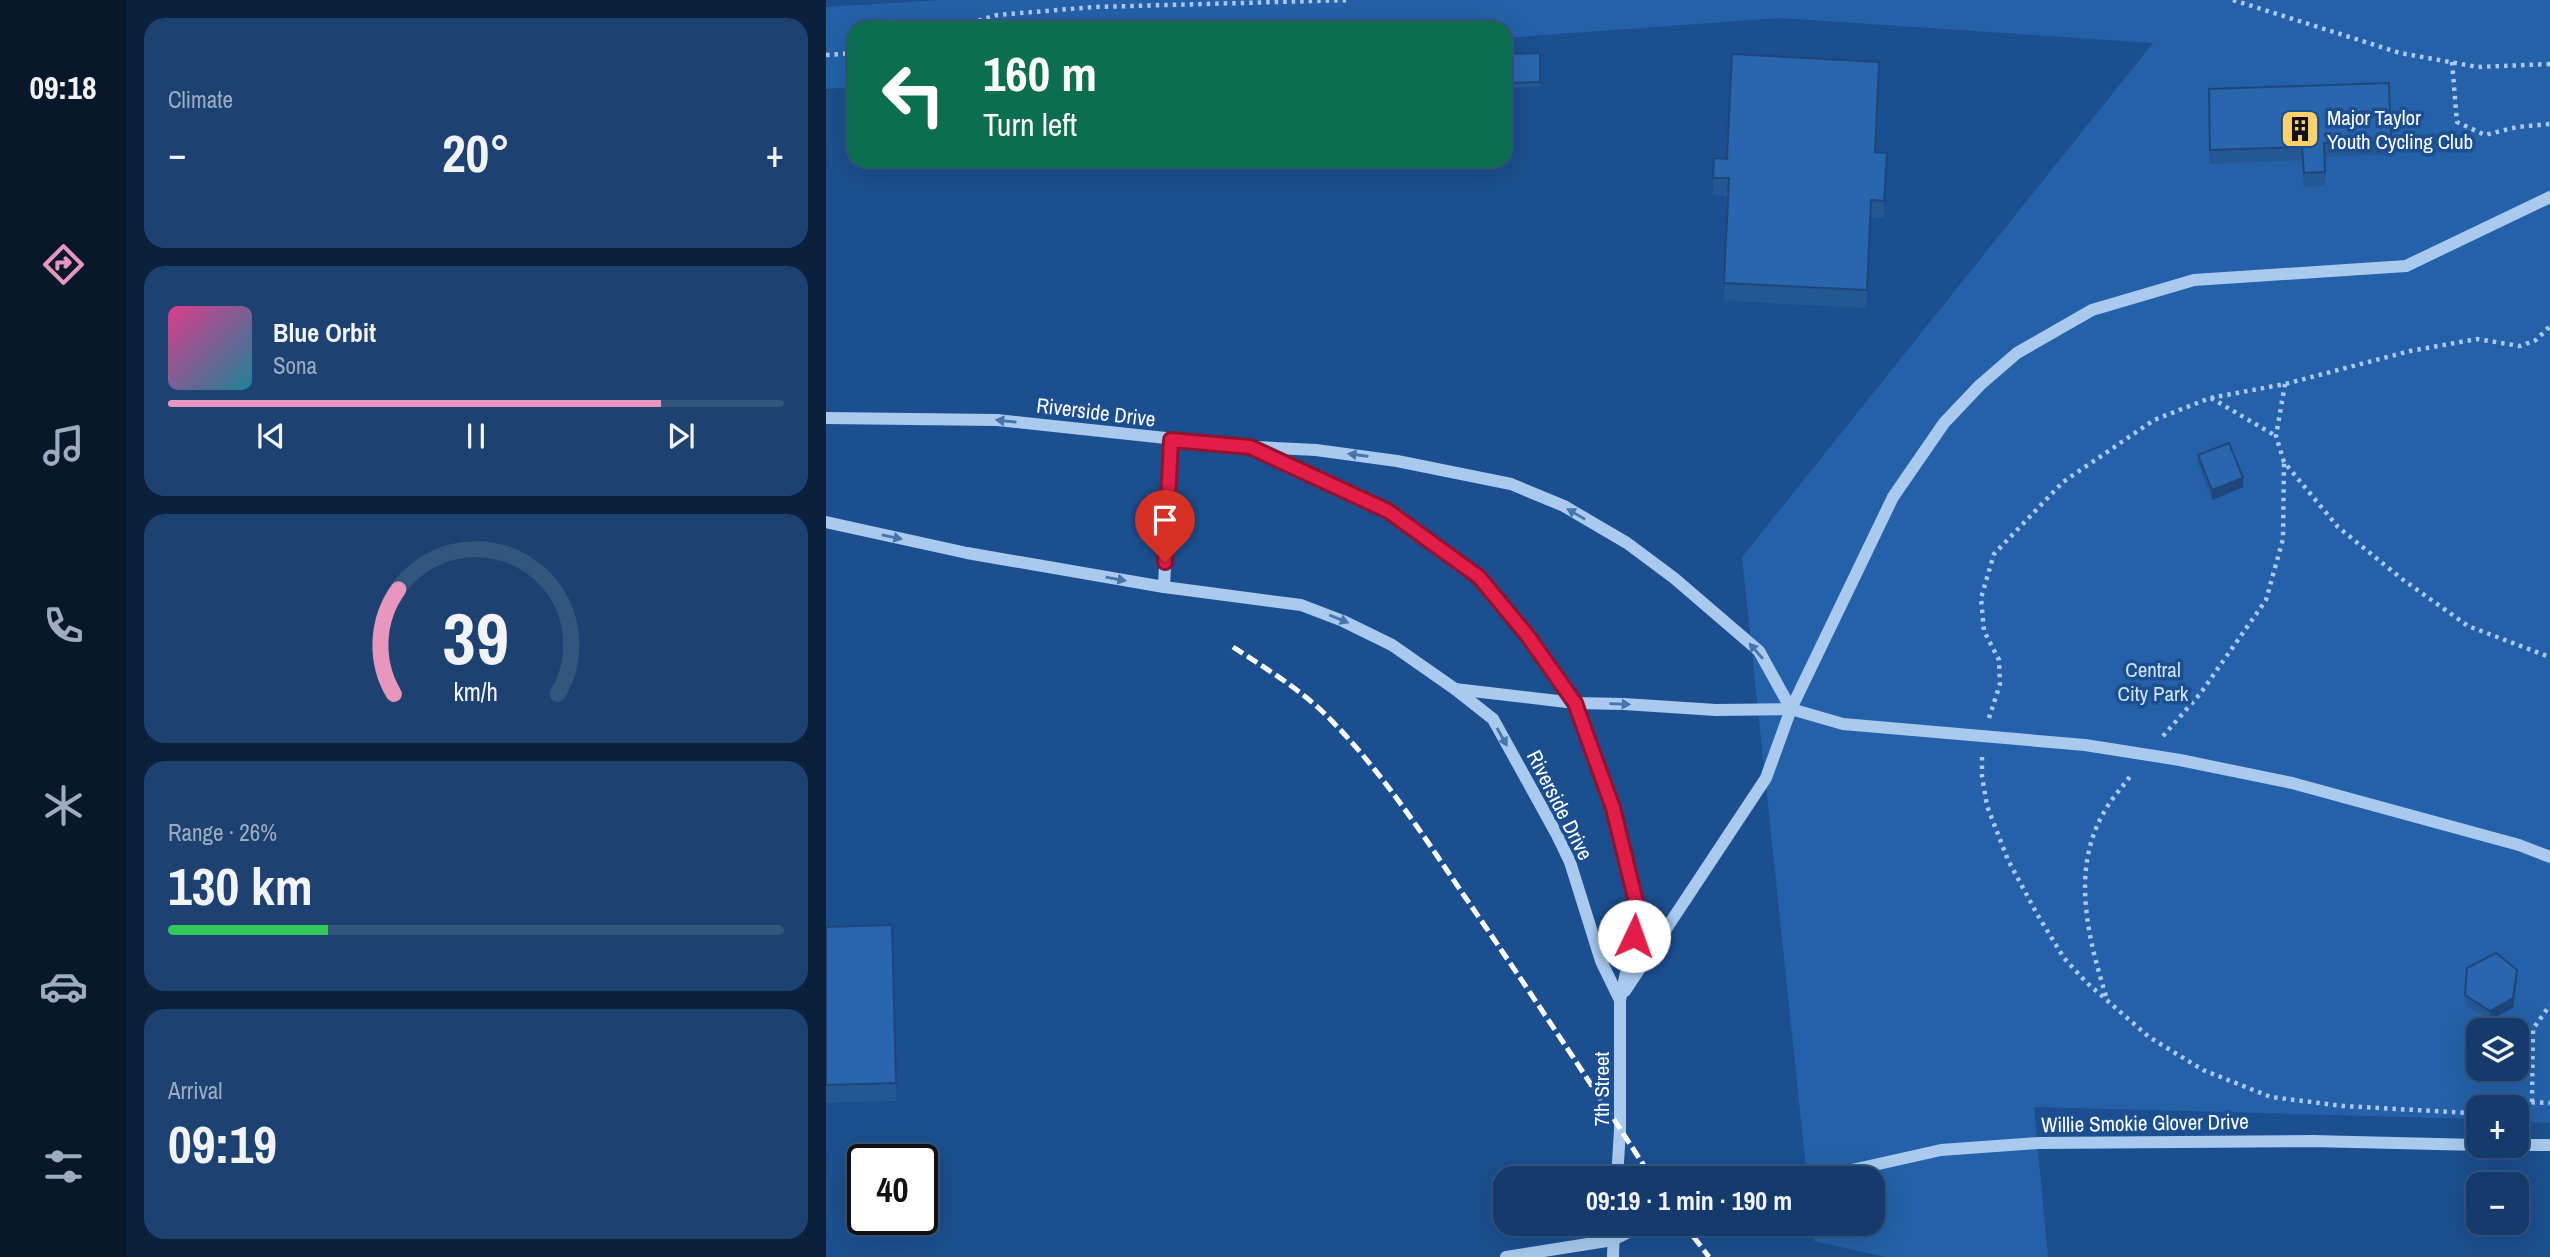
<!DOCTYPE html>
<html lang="en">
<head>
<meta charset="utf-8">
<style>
	body { margin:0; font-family:"Archivo Narrow",sans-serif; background:#1d4271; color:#f1f3f6; height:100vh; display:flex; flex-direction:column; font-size:26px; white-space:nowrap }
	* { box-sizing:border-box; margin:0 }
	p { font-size:23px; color:#9dadc1 }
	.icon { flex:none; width:38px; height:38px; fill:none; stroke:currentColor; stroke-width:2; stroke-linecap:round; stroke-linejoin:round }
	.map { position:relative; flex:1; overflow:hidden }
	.details { display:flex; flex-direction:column; gap:18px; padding:18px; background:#0b203b; width:700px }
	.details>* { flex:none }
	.top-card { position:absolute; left:21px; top:21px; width:665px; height:147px; border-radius:21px; box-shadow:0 7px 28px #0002,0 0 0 2px #33557e; background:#0b6e4f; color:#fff; overflow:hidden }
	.fabs { position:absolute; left:1640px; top:1018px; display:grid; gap:14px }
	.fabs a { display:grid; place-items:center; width:63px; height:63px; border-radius:14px; background:#143b6b; box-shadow:0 7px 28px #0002,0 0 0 2px #33557e; font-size:35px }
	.speed { position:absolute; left:21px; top:1144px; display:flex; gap:14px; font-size:35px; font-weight:700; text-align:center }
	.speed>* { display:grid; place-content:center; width:91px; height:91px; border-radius:50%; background:#143b6b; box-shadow:0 7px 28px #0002,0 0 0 2px #33557e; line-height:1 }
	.speed .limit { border:4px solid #111; border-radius:10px; background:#fff; color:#111 }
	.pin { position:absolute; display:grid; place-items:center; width:60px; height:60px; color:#fff; margin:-72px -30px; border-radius:50% 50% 50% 0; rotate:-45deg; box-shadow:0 0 7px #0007 }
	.pin .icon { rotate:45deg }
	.me { position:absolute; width:77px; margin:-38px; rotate:3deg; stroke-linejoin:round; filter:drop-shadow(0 0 5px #0008) }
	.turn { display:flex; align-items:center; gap:24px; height:147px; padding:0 21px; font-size:32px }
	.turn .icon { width:91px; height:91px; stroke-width:2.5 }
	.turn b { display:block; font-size:49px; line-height:60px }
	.big { font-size:52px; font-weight:700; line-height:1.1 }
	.details .widget { flex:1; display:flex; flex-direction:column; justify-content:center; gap:10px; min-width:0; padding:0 24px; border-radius:21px; background:#1d4271 }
	.details .dial { align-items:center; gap:0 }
	.dial svg { height:182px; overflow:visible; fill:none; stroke:#33557e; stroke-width:7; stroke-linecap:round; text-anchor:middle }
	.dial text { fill:#f1f3f6; stroke:none }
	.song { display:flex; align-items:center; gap:21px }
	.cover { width:84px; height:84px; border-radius:10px; background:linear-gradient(135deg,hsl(330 70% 55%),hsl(190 70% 35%)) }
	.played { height:7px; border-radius:4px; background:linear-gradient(90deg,#e797bd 80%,#33557e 80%) }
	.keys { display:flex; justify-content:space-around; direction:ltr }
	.heat { display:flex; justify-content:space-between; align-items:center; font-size:38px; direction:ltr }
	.charge { height:10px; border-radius:5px; background:linear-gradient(90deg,#34c759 26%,#33557e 0) }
	.trip { position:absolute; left:667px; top:1166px; width:392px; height:70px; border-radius:21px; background:#143b6b; box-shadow:0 7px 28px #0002,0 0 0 2px #33557e; font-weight:700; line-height:70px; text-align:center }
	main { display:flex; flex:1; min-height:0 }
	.dock { display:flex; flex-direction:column; width:126px; justify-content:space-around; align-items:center; background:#08182b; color:#9dadc1 }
	.dock .icon { width:49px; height:49px }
	.dock .active { color:#e797bd }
	.dock b { font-size:32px; color:#f1f3f6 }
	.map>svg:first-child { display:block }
</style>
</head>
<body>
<main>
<nav class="dock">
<b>09:18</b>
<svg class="icon active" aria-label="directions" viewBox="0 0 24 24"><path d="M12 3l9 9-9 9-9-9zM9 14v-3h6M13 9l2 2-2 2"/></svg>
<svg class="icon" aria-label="music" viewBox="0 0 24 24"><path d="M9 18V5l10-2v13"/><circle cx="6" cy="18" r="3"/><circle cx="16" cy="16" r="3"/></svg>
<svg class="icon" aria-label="phone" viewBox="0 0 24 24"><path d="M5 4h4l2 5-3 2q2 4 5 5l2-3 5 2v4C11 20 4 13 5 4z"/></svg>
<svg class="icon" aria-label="climate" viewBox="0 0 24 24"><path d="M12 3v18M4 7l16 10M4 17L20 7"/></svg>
<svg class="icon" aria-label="car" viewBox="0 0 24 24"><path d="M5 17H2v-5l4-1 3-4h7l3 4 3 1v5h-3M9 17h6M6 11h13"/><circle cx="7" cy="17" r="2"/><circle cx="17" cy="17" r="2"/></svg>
<svg class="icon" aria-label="filters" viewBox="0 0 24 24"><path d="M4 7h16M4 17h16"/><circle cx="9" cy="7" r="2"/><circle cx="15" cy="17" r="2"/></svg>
</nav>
<section class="details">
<div class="widget"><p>Climate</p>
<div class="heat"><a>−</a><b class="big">20°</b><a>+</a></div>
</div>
<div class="widget">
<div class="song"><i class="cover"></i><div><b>Blue Orbit</b><p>Sona</p></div></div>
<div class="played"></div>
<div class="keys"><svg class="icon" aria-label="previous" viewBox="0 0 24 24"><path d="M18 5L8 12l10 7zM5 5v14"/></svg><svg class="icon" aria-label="pause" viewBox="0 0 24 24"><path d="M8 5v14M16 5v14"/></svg><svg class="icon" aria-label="next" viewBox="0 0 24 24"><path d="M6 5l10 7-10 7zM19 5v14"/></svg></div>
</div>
<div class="widget dial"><svg viewBox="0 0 100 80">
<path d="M14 69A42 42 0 1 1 86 69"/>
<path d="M14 69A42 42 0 0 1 16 23" stroke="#e797bd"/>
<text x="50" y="56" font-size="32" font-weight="700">39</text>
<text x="50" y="72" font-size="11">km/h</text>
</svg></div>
<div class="widget"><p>Range · 26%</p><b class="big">130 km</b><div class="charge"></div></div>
<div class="widget"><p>Arrival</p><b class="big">09:19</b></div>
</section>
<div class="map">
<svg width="1724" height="1257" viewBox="0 0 1724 1257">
	<rect width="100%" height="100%" fill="#1b4f8f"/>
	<!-- green -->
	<path fill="#2461a8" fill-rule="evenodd" d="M 115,0 L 1724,0 L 1724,1123 L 1691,1121 L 1690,1108 L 1652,1108 L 1652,1119 L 1208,1107 L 1222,1257 L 1060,1257 L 988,1241 L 986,1223 L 1046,1223 L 1046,1178 L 981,1178 L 916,557 L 1327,43 L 954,18 L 679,38 L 679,28 L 28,28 L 28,87 L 0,89 L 0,7 ZM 1652,1031 L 1690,1031 L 1690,1069 L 1652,1069 Z"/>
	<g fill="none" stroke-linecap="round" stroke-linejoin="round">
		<!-- path -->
		<g stroke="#a9c9ee" stroke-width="4.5" stroke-dasharray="3.5 5" stroke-linecap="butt">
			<path d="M 1407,0 L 1574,53 L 1652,67 L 1724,64"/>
			<path d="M 128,28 L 171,15 L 268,7 L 525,0"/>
			<path d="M 0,55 L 28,53"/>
			<path d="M 1626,62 L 1631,122 L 1659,135 L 1691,127 L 1724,124"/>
			<path d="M 1459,384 L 1450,436 L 1458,462 L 1512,527 L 1576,579 L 1642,626 L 1724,657"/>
			<path d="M 1385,398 L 1450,436"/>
			<path d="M 1163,718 L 1174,684 L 1173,660 L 1158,631 L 1155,598 L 1168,554 L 1237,482 L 1328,420 L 1384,398 L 1459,384 L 1584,351 L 1651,339 L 1694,346 L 1710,340 L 1724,326"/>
			<path d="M 1337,736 L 1374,694 L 1440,600 L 1457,539 L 1458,462"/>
			<path d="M 1156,757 L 1156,776 L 1161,806 L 1182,860 L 1211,914 L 1238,958 L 1260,982 L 1323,1037 L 1377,1070 L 1445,1097 L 1517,1106 L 1644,1113 L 1652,1110"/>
			<path d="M 1280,996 C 1262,938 1245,871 1277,814 C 1284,800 1296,788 1305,775"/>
			<path d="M 1706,1102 L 1707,1029 L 1724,1005"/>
			<path d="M 1656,1108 L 1671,1101 L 1724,1103"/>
		</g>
		<!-- minor -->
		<g stroke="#a9c9ee" stroke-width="12">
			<path d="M 0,418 L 171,420 L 424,447 L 562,511 L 633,560 L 653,577 L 701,635 L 749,703 L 787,808 L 813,914 L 794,1000 L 794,1130 L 791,1178"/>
			<path d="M 431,447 L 490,450 L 571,461 L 685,484 L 738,506 L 801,543 L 848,578 L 933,651 L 965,709"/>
			<path d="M 0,522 L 141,553 L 338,587 L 475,605 L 517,621 L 566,645 L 629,689 L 667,719 L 730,833 L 744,862 L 775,961 L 794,1000"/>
			<path d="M 338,587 L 345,440"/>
			<path d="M 629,689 L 749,703 L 798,704 L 890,710 L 965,709 L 1017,724 L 1259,745 L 1354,760 L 1466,783 L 1693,845 L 1724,857"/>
			<path d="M 799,991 L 940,778 L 965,709 L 1067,497 L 1118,423 L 1154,385 L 1191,353 L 1266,310 L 1368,280 L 1580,266 L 1724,197"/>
			<path d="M 1690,1145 L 1724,1145"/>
			<path d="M 990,1178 L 1115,1150 L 1213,1143 L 1486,1141 L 1652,1145"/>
			<path d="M 680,1257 L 787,1240 L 821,1223"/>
			<path d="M 787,1257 L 788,1223"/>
		</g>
		<!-- rail -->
		<g stroke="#fff" stroke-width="5" stroke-dasharray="12 5" stroke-linecap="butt">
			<path d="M 407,647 C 439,668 474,689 501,716 C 554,769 595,832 637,894 C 701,987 764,1082 826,1178"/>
			<path d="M 857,1223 L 883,1257"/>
		</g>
	</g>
	<!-- wall -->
	<g fill="#245895">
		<path d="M 714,53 L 714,87 L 679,88 L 679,54 Z"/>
		<path d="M 1053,79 L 1049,152 L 1061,170 L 1058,218 L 1045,218 L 1041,308 L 898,301 L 902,196 L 887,195 L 887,178 L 901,159 Z"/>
		<path d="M 1383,89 L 1565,141 L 1565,155 L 1499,157 L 1499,186 L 1478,187 L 1476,160 L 1384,164 Z"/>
		<path d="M 1372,455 L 1417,487 L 1386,500 L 1372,464 Z"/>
		<path d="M 0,927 L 70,1083 L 70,1101 L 0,1103 Z"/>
		<path d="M 1691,979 L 1687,1008 L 1664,1020 L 1639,1005 L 1639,995 Z"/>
	</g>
	<!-- shaded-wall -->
	<g fill="#1d4779">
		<path d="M 1053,62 L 1053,79 L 1049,170 L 1049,152 Z"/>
		<path d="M 1061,153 L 1061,170 L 1058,218 L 1058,201 Z"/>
		<path d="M 1045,200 L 1045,218 L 1041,308 L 1041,290 Z"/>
		<path d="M 1417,478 L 1417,487 L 1386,500 L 1386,490 Z"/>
		<path d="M 1691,970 L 1691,979 L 1687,1008 L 1664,1020 L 1664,1011 Z"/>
	</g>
	<!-- building -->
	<g fill="#2a66ad" stroke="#1d4779" stroke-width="2">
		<path d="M 714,53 L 714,82 L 679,83 L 679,54 Z"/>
		<path d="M 906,54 L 1053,62 L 1049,152 L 1061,153 L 1058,201 L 1045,200 L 1041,290 L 898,283 L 903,178 L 887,178 L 888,158 L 901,159 Z"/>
		<path d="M 1563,83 L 1565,141 L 1498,143 L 1499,172 L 1478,173 L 1476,147 L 1384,150 L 1383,89 Z"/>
		<path d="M 1403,443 L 1417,478 L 1386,490 L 1372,455 Z"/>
		<path d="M 66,925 L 70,1083 L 0,1085 L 0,927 Z"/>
		<path d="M 1670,953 L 1691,970 L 1687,998 L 1664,1011 L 1639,995 L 1641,968 Z"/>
	</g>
	<!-- one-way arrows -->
	<defs><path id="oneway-solid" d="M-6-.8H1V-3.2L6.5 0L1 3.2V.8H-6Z" transform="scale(1.75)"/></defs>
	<g fill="#4674ac">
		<use href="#oneway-solid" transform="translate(180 421) rotate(-174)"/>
		<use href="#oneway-solid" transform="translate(532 455) rotate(-172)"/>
		<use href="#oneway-solid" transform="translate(750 514) rotate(-150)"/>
		<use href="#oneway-solid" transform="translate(66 537) rotate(12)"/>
		<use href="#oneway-solid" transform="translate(290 579) rotate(10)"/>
		<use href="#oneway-solid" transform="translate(513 619) rotate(22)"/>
		<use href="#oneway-solid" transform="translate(930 651) rotate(-131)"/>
		<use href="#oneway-solid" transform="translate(794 704) rotate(2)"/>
		<use href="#oneway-solid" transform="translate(676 737) rotate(61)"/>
	</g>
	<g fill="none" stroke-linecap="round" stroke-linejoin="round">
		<!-- route casing -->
		<g stroke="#92132f" stroke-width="18">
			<path id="route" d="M 339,562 L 345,440 L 424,447 L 562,511 L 653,577 L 701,635 L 749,703 L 787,808 L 813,914 L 808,936"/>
		</g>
		<!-- route -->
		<use href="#route" stroke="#e11d48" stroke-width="12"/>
	</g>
	<!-- icons -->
	<defs>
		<g id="building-square" transform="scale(2.0125)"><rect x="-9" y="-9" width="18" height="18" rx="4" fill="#ffd166" stroke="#1b4f8f"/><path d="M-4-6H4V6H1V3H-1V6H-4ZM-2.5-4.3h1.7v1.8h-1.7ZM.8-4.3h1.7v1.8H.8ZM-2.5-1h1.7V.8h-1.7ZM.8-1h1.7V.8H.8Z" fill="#111"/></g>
	</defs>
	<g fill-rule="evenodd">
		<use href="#building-square" x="1474" y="129"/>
	</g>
	<g text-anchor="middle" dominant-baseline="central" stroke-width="7" stroke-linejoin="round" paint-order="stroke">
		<!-- poi labels -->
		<g font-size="21" fill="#fff" stroke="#1b4f8f" text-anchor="start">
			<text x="1501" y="117">Major Taylor<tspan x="1501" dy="24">Youth Cycling Club</tspan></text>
		</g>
		<!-- street labels -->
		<g font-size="21" fill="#fff" stroke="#1b4f8f">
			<text transform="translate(270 412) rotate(7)">Riverside Drive</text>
			<text transform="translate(734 805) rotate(63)">Riverside Drive</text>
			<text transform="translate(775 1089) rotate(-90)">7th Street</text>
			<text transform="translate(1319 1123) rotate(-1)">Willie Smokie Glover Drive</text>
		</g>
		<!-- park labels -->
		<g font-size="21" fill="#cfe3fa" stroke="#1b4f8f">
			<text x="1327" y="669">Central<tspan x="1327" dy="24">City Park</tspan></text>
		</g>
	</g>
</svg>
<div class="fabs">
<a><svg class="icon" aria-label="layers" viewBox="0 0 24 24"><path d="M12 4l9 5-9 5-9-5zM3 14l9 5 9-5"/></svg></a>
<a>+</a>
<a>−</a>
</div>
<div class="speed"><div class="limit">40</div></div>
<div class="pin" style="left:339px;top:562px;background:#d93025"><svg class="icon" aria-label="arrive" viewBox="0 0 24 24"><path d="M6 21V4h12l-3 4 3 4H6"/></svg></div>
<svg class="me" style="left:808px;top:936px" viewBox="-20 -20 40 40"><circle r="19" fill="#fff"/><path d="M0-13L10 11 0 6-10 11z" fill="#e11d48"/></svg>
<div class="trip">09:19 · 1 min · 190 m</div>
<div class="top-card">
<div class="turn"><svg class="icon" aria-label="left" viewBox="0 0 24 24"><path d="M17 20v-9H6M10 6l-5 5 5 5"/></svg><div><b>160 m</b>Turn left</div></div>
</div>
</div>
</main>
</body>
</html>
